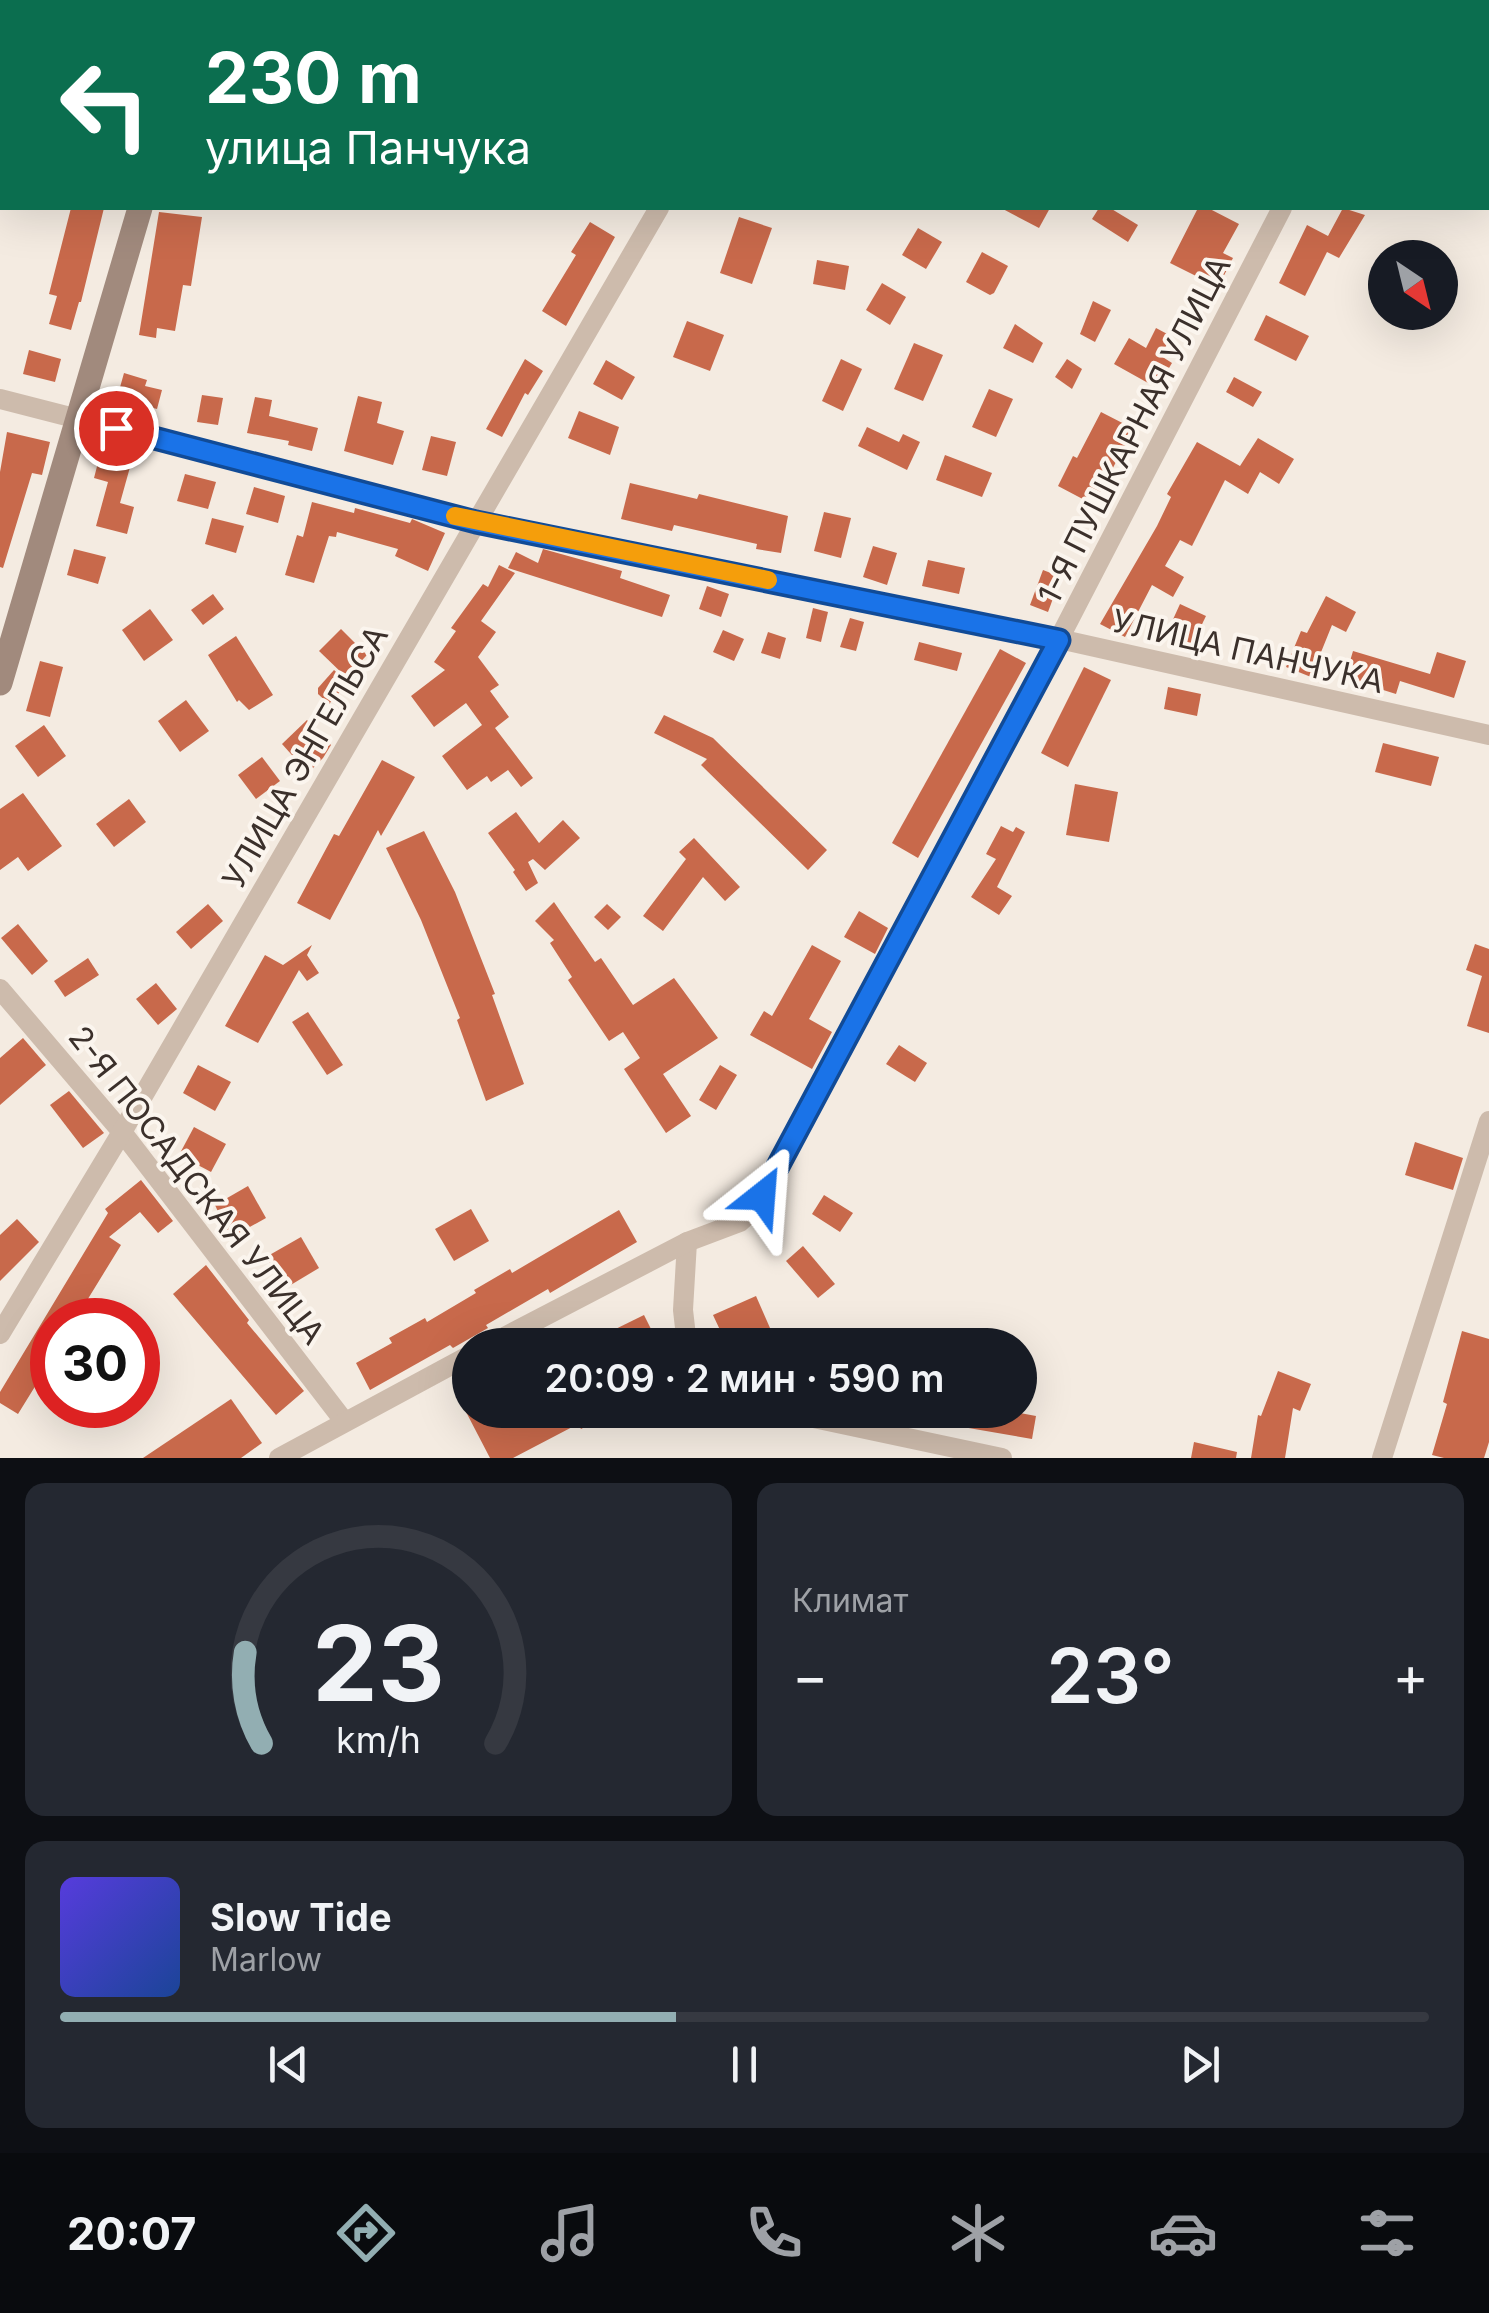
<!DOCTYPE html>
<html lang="ru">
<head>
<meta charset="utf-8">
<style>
	body { margin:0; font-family:Inter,sans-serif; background:#242831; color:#f1f3f6; height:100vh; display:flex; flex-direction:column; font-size:38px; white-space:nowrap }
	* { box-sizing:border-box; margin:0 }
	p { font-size:32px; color:#9ea1a6 }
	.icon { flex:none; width:55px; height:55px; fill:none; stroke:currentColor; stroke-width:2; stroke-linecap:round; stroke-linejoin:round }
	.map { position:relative; height:1458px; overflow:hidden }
	.sheet { display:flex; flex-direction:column; gap:25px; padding:25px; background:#0d0f14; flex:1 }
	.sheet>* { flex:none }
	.top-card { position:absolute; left:0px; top:0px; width:1490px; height:210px; box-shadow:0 10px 40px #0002; background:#0b6e4f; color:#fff; overflow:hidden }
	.needle { width:65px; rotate:145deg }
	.controls { position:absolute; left:1368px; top:240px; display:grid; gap:20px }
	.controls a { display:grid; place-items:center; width:90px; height:90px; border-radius:50%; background:#171b24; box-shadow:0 10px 40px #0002; font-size:50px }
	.speed { position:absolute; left:30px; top:1298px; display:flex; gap:20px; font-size:50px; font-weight:700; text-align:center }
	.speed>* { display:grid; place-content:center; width:130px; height:130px; border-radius:50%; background:#171b24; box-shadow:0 10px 40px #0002; line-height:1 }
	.speed .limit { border:15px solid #d22; background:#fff; color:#111 }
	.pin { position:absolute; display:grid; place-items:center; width:85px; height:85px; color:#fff; margin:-42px; border:5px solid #fff; border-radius:50%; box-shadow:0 2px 10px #0007 }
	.me { position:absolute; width:110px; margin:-55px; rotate:28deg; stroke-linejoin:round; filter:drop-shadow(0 0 8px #0008) }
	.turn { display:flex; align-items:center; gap:35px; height:210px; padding:0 40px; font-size:45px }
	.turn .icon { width:130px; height:130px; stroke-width:2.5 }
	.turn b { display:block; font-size:70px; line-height:85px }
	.big { font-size:75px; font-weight:600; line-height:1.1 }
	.sheet .card { flex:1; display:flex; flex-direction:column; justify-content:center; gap:15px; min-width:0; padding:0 35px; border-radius:20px; background:#242831 }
	.sheet .dial { align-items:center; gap:0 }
	.dial svg { height:260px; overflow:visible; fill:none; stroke:#363941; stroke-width:7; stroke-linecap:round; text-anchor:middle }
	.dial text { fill:#f1f3f6; stroke:none }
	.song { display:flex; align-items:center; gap:30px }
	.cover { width:120px; height:120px; border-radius:15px; background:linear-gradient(135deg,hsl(250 70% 55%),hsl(220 70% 35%)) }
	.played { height:10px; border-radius:5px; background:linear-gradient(90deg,#92aeb2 45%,#363941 45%) }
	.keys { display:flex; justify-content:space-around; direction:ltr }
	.heat { display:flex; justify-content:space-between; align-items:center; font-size:55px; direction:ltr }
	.sheet .tiles { flex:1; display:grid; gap:25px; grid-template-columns:1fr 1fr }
	.card:last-child { grid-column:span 2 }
	.trip { position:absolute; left:452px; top:1328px; width:585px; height:100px; border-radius:50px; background:#171b24; box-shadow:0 10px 40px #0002; font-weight:600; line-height:100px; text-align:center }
	.tab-bar { display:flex; height:160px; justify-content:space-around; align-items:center; background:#090b0e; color:#9ea1a6 }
	.tab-bar .icon { width:70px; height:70px }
	.tab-bar .current { color:#92aeb2 }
	.tab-bar b { font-size:45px; color:#f1f3f6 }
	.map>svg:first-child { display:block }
</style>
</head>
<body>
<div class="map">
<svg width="1489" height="1458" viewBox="0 0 1489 1458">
	<rect width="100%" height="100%" fill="#f4ebe1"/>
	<!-- building -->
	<g fill="#c8694b">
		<path d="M 71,208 L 104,208 L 81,302 L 79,302 L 71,330 L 49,324 L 57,296 L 49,294 Z"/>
		<path d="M 1001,208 L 1050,208 L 1039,228 Z"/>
		<path d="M 1099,208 L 1110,208 L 1138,225 L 1128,242 L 1092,219 Z"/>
		<path d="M 1198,208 L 1208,208 L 1239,224 L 1223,253 L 1233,258 L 1218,287 L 1170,263 Z"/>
		<path d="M 1343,208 L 1365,215 L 1339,258 L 1327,252 L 1305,296 L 1279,283 L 1307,225 L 1328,236 Z"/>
		<path d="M 159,212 L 202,217 L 191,286 L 183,285 L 175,331 L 157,328 L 156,338 L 139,335 Z"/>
		<path d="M 739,217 L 772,228 L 752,284 L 720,273 Z"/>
		<path d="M 590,222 L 615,237 L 566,326 L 542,311 L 576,255 L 571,252 Z"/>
		<path d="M 918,228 L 942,242 L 926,269 L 902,255 Z"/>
		<path d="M 982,252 L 1008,266 L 994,293 L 990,295 L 966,282 Z"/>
		<path d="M 817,260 L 849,266 L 845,290 L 813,284 Z"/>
		<path d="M 882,283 L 906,297 L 890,325 L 866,310 Z"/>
		<path d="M 1093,301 L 1111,310 L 1095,342 L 1080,334 Z"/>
		<path d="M 1266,315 L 1309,336 L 1296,361 L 1254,340 Z"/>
		<path d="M 687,321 L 724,335 L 710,371 L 673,357 Z"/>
		<path d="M 1015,324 L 1043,343 L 1033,363 L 1003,348 Z"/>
		<path d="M 1156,328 L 1171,336 L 1161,356 L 1172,363 L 1157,388 L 1114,364 L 1129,338 L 1146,348 Z"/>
		<path d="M 914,343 L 943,355 L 923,401 L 894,389 Z"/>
		<path d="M 29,350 L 61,359 L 55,382 L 23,374 Z"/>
		<path d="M 525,359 L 543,371 L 528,395 L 525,393 L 502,437 L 486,429 Z"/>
		<path d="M 841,359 L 862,369 L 843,411 L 822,401 Z"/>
		<path d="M 1067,359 L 1082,369 L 1072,389 L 1055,377 Z"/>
		<path d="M 606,360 L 635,377 L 622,400 L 593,384 Z"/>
		<path d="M 124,373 L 147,380 L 145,386 L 162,390 L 157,409 L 117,398 Z"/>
		<path d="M 1234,377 L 1262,392 L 1253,407 L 1226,392 Z"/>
		<path d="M 989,389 L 1013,399 L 996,437 L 972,427 Z"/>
		<path d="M 202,395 L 223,398 L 218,425 L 197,422 Z"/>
		<path d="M 358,396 L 382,402 L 377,423 L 404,431 L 393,465 L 344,451 Z"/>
		<path d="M 255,397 L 272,400 L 269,416 L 318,428 L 312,451 L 288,445 L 289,441 L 247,433 Z"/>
		<path d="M 579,411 L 619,427 L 610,455 L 568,438 Z"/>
		<path d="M 1101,412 L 1138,431 L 1123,461 L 1118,458 L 1094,505 L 1058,486 L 1073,456 L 1077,458 Z"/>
		<path d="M 867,427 L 899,442 L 903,434 L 920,442 L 907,470 L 858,446 Z"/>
		<path d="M 7,432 L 50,442 L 42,475 L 32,473 L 3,568 L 0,567 L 0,472 Z"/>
		<path d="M 431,436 L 456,442 L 447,476 L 422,470 Z"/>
		<path d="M 1258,438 L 1294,459 L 1279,484 L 1260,472 L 1248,494 L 1225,480 L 1192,546 L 1180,540 L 1165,566 L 1184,577 L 1173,597 L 1152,585 L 1125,637 L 1100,624 L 1157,526 L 1171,497 L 1167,494 L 1197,442 L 1240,466 Z"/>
		<path d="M 101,451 L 132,460 L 120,503 L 134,507 L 127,534 L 96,526 L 108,482 L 94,478 Z"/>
		<path d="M 945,455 L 992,473 L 982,497 L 936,480 Z"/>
		<path d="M 185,474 L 216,482 L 208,509 L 177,501 Z"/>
		<path d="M 630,483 L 697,499 L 699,494 L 788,516 L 781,553 L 756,549 L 757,544 L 674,525 L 672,531 L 621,519 Z"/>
		<path d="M 254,487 L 285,496 L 278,523 L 246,514 Z"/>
		<path d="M 312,502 L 354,513 L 355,508 L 410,523 L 412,519 L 445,533 L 428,571 L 395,556 L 398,549 L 337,532 L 336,537 L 329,536 L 314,583 L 285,575 L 297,535 L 303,537 Z"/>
		<path d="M 824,512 L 851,518 L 841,558 L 814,551 Z"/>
		<path d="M 212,518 L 244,526 L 236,553 L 205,544 Z"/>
		<path d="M 873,546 L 897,553 L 887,585 L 863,577 Z"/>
		<path d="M 74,549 L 106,557 L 98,584 L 67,575 Z"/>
		<path d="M 543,549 L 622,571 L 620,578 L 670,595 L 662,617 L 508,568 L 516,552 L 538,563 Z"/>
		<path d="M 928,560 L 965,568 L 959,594 L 922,586 Z"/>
		<path d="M 499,565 L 515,573 L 481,621 L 496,632 L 478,657 L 499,685 L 490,691 L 509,717 L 495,728 L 533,778 L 521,787 L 508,770 L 491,782 L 487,776 L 467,790 L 442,756 L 482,725 L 466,703 L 434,727 L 411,696 L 445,670 L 434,662 L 456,631 L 451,628 L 483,584 L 488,587 Z"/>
		<path d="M 1043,570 L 1061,577 L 1048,612 L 1030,605 Z"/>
		<path d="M 707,586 L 729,594 L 721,617 L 699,609 Z"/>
		<path d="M 213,594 L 224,609 L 203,625 L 191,610 Z"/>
		<path d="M 1326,596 L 1356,612 L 1346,632 L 1332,625 L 1311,677 L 1286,667 L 1301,631 L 1307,633 Z"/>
		<path d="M 1180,604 L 1206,616 L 1190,649 L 1165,637 Z"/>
		<path d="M 813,608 L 828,612 L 821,642 L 806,638 Z"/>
		<path d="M 150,609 L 173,640 L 144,661 L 122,630 Z"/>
		<path d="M 850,618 L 864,622 L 856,651 L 840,647 Z"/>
		<path d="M 341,629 L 367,655 L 346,677 L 319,651 Z"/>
		<path d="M 723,630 L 744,639 L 734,661 L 713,652 Z"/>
		<path d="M 768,632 L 786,638 L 780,659 L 761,653 Z"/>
		<path d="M 236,636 L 273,695 L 249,710 L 239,700 L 237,702 L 208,655 Z"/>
		<path d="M 919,642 L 962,653 L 957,671 L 914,660 Z"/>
		<path d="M 1000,649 L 1026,663 L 918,858 L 892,843 Z"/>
		<path d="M 1353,651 L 1430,674 L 1437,652 L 1466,661 L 1454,698 L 1400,681 L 1396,694 L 1345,678 Z"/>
		<path d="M 40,661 L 63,667 L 50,717 L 26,711 Z"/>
		<path d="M 1084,667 L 1111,680 L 1068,767 L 1041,753 Z"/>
		<path d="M 334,670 L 348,683 L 329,704 L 318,694 L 318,688 Z"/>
		<path d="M 1168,687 L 1201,694 L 1197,716 L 1164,709 Z"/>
		<path d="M 186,700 L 209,731 L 180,752 L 158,721 Z"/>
		<path d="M 664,715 L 713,738 L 827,850 L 808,870 L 701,765 L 707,759 L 654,733 Z"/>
		<path d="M 307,720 L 331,745 L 323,758 L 308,773 L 282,744 Z"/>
		<path d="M 44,725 L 66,756 L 38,777 L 15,746 Z"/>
		<path d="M 1383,743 L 1439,757 L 1431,786 L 1375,772 Z"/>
		<path d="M 262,757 L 280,781 L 256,799 L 238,775 Z"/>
		<path d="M 382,760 L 415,777 L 381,836 L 378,830 L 330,920 L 297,903 L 334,834 L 339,836 Z"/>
		<path d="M 1075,784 L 1118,792 L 1109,842 L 1066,835 Z"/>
		<path d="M 23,793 L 62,846 L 28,871 L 18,857 L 0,870 L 0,809 Z"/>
		<path d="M 129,799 L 146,822 L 114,847 L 96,824 Z"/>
		<path d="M 516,812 L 539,843 L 563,820 L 580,838 L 545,870 L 533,859 L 528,862 L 538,883 L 526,891 L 513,872 L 515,870 L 488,833 Z"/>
		<path d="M 1001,826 L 1013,832 L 1016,827 L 1025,832 L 997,887 L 1012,896 L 999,915 L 971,897 L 996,859 L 986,854 Z"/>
		<path d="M 424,831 L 455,892 L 495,994 L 492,995 L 524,1084 L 486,1101 L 457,1020 L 460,1018 L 421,920 L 386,848 Z"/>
		<path d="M 694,838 L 740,887 L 725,901 L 703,877 L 663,931 L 643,916 L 686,859 L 679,852 Z"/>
		<path d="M 554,902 L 595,962 L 601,958 L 633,1005 L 674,978 L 718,1038 L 663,1074 L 691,1116 L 666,1133 L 624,1069 L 640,1058 L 623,1032 L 609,1041 L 568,980 L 572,977 L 550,943 L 554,940 L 535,921 Z"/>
		<path d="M 208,904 L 223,921 L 191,949 L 176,932 Z"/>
		<path d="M 607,904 L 621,917 L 608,930 L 594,917 Z"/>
		<path d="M 859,911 L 888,928 L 875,954 L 844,937 Z"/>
		<path d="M 18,924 L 48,961 L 32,975 L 1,938 Z"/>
		<path d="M 1475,944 L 1489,949 L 1489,1033 L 1467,1026 L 1482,976 L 1466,970 Z"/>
		<path d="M 312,945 L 307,955 L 319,973 L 307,981 L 299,970 L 258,1043 L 225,1026 L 265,955 L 283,965 Z"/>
		<path d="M 812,945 L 841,961 L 809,1019 L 832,1032 L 812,1069 L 750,1035 L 764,1011 L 772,1016 Z"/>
		<path d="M 88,958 L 99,975 L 65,997 L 54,981 Z"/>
		<path d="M 156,983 L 177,1009 L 158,1025 L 136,999 Z"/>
		<path d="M 308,1012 L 343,1065 L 327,1075 L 292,1022 Z"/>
		<path d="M 23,1038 L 46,1065 L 0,1105 L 0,1058 Z"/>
		<path d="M 899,1045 L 927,1063 L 915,1082 L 886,1064 Z"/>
		<path d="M 198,1065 L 231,1082 L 215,1111 L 183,1093 Z"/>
		<path d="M 720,1065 L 737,1075 L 716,1110 L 699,1100 Z"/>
		<path d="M 69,1091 L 104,1133 L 83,1148 L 50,1105 Z"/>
		<path d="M 194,1127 L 226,1144 L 211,1172 L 179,1155 Z"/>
		<path d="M 1415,1142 L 1463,1158 L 1453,1190 L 1405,1175 Z"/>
		<path d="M 141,1180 L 173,1221 L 158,1233 L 140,1212 L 109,1237 L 121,1245 L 75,1320 L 52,1320 L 52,1359 L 18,1414 L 0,1403 L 0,1392 L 108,1213 L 105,1209 Z"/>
		<path d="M 248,1186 L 266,1218 L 230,1238 L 215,1205 Z"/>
		<path d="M 824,1195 L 853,1213 L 840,1232 L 812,1214 Z"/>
		<path d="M 471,1209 L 489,1241 L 454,1261 L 435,1229 Z"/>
		<path d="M 619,1210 L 637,1242 L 550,1293 L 548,1289 L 486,1325 L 488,1328 L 453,1348 L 450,1345 L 370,1390 L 356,1363 L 392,1343 L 389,1338 L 425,1318 L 427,1322 L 476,1293 L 474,1290 L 510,1269 L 512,1273 Z"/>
		<path d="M 17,1219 L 39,1242 L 0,1281 L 0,1235 Z"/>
		<path d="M 301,1237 L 319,1268 L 284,1289 L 266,1257 Z"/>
		<path d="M 803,1246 L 835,1284 L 818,1298 L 786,1261 Z"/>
		<path d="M 206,1265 L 249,1320 L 247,1323 L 304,1391 L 276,1415 L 173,1294 Z"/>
		<path d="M 756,1296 L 770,1328 L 727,1345 L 713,1315 Z"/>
		<path d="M 644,1315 L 659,1345 L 583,1345 Z"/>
		<path d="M 1462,1331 L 1489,1339 L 1489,1442 L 1484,1458 L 1444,1458 L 1432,1455 L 1447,1404 L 1443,1402 Z"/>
		<path d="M 1278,1371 L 1311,1384 L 1300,1411 L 1293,1408 L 1285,1458 L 1251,1458 L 1258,1415 L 1261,1416 Z"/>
		<path d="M 231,1399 L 262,1443 L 241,1458 L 143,1458 Z"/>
		<path d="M 465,1410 L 618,1410 L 581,1429 L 578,1424 L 513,1458 L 490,1458 Z"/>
		<path d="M 954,1410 L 1003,1410 L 1036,1416 L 1032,1439 L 951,1425 Z"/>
		<path d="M 1194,1442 L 1237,1452 L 1236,1458 L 1191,1458 Z"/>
	</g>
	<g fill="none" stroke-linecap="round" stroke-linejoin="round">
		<!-- minor -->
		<g stroke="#cdbbac" stroke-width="20">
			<path d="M 778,2 L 780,0"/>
			<path d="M 1388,2 L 1390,0"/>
			<path d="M 0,399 L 476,521 L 1059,639 L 1489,735"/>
			<path d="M 0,989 L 122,1132 L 344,1421"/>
			<path d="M 687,1242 L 683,1310 L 687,1345"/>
			<path d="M 0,1334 L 122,1132 L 659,208"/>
			<path d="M 489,1345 L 687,1242 L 740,1222 L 752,1211 L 1059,639 L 1282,208"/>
			<path d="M 776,1410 L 1002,1458"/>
			<path d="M 279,1458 L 470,1355"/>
			<path d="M 1382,1458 L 1489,1121"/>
		</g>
		<!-- secondary -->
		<g stroke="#a18a7d" stroke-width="25">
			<path d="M 192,2 L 192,0"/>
			<path d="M 0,683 L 140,208"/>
		</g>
	</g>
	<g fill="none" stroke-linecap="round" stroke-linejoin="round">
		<!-- route casing -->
		<g stroke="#114b97" stroke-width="25">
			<path id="route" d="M 116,428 L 476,522 L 1059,640 L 762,1196"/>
		</g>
		<!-- route -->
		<use href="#route" stroke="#1a73e8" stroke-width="18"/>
		<!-- slow -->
		<path stroke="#f59e0b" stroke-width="18" d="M 455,516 L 768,580"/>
	</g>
	<g text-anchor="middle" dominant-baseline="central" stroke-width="8" stroke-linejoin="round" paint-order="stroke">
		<!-- street labels -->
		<g font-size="32" fill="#3b302b" stroke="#fbf5ee">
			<text transform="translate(1134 430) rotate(-63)">1-Я ПУШКАРНАЯ УЛИЦА</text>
			<text transform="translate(1248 651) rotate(13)">УЛИЦА ПАНЧУКА</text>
			<text transform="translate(305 757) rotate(-60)">УЛИЦА ЭНГЕЛЬСА</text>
			<text transform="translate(197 1185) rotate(52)">2-Я ПОСАДСКАЯ УЛИЦА</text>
		</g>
	</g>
</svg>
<div class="controls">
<a><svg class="needle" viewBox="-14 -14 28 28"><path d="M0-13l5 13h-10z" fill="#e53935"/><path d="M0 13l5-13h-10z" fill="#9ea1a6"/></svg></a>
</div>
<div class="speed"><div class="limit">30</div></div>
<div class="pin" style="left:116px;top:428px;background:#d93025"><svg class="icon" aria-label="arrive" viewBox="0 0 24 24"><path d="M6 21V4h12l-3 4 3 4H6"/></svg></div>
<svg class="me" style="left:762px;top:1196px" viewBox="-20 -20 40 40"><path d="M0-17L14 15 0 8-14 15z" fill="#1a73e8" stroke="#fff" stroke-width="4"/></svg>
<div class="trip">20:09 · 2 мин · 590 m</div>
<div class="top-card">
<div class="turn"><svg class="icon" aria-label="left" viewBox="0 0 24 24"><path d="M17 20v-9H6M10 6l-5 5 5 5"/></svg><div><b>230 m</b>улица Панчука</div></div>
</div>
</div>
<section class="sheet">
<div class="tiles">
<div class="card dial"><svg viewBox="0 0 100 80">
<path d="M14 69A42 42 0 1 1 86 69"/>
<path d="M14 69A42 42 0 0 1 9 41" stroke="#92aeb2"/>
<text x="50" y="56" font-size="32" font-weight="700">23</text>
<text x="50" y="72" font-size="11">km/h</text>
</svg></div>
<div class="card"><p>Климат</p>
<div class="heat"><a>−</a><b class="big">23°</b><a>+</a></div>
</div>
<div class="card">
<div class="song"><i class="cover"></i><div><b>Slow Tide</b><p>Marlow</p></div></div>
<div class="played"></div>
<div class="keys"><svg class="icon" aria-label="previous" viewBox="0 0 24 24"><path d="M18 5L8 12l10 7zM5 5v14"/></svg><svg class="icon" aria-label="pause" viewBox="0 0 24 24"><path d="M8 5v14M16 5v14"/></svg><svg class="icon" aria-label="next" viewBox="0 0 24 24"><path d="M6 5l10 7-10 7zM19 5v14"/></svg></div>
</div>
</div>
</section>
<nav class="tab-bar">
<b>20:07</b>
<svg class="icon current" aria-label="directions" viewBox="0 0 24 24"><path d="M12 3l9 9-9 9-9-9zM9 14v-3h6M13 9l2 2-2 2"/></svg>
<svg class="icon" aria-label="music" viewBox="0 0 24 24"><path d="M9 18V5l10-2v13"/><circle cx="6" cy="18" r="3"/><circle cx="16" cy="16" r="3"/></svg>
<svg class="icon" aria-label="phone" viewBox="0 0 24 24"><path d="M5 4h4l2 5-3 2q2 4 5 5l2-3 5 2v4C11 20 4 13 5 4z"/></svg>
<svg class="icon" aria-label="climate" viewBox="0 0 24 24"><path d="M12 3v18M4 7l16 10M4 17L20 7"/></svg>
<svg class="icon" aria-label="car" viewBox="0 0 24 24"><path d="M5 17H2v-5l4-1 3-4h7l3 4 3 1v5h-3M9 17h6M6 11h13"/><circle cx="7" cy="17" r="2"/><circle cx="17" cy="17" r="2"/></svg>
<svg class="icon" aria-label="filters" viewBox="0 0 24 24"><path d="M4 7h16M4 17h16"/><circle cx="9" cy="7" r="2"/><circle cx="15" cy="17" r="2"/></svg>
</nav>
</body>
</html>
